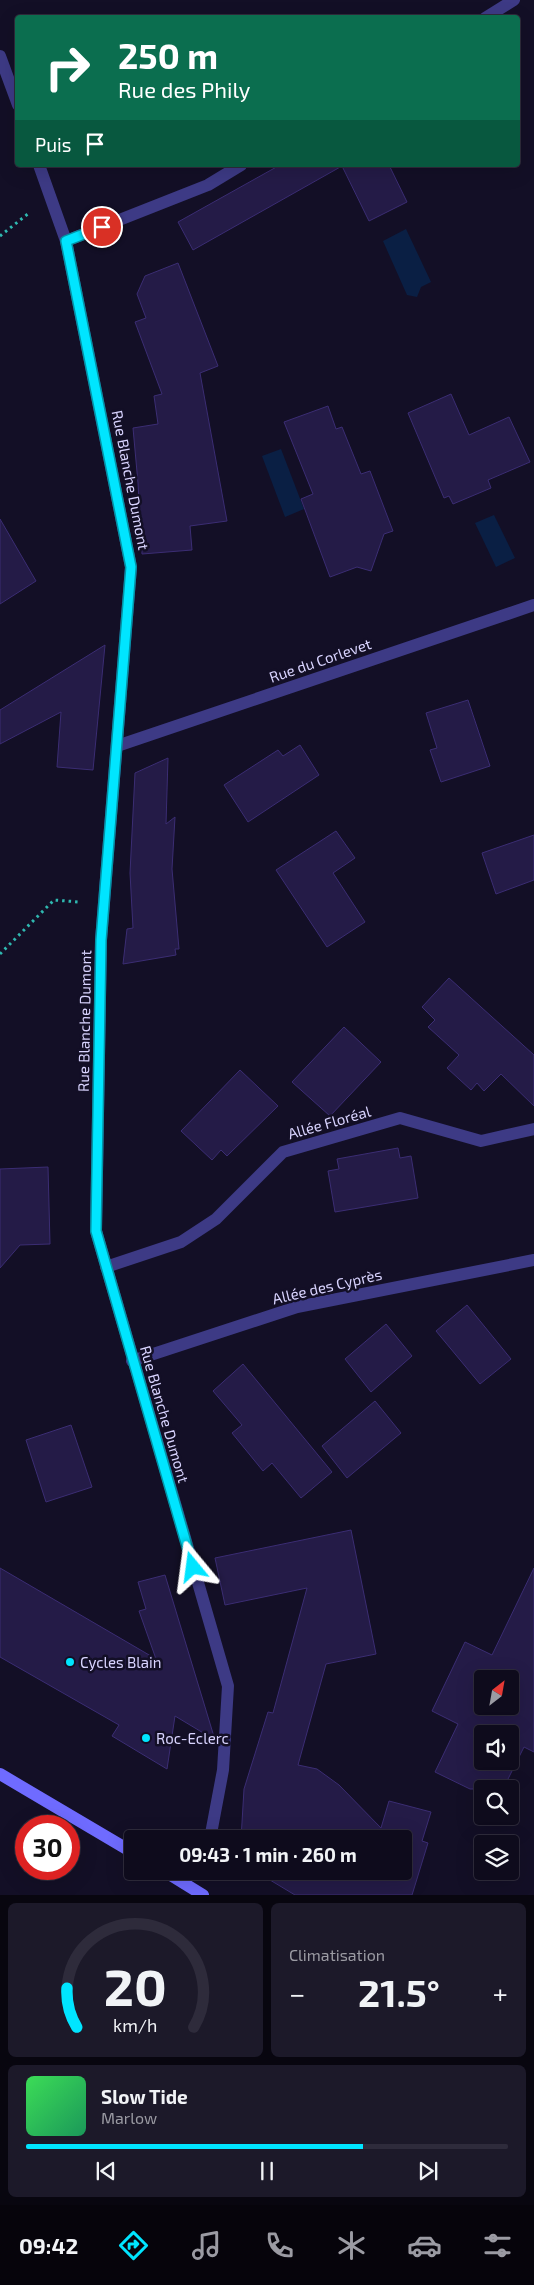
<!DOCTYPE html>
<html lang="fr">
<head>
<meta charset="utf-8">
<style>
	body { margin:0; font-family:"Exo 2",sans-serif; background:#1c1929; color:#f1f3f6; height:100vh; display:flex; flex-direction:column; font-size:19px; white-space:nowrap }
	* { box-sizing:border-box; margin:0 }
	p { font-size:16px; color:#9b9ba3 }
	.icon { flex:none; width:28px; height:28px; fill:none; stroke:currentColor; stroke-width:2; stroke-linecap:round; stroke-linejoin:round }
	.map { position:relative; height:1895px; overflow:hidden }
	.sheet { display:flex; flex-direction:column; gap:8px; padding:8px; background:#08060f; flex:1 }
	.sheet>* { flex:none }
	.hud { position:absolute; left:15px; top:15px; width:505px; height:152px; border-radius:5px; box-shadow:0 5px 20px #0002,0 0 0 1px #2e2b3b; background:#0b6e4f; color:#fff; overflow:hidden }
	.needle { width:32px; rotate:31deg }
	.controls { position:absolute; left:474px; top:1670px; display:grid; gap:10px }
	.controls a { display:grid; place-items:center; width:45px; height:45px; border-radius:5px; background:#0e0b1c; box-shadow:0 5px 20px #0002,0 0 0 1px #2e2b3b; font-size:25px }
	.speed { position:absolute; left:15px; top:1815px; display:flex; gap:10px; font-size:25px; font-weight:700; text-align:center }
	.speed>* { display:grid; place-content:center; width:65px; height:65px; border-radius:50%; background:#0e0b1c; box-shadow:0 5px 20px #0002,0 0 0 1px #2e2b3b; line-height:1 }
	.speed .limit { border:8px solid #d22; background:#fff; color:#111 }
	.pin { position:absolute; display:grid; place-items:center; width:42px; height:42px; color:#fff; margin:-21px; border:2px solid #fff; border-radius:50%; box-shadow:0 1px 5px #0007 }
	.me { position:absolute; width:55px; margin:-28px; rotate:344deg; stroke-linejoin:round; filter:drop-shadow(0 0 4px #0008) }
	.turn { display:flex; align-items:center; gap:18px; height:105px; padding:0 20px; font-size:22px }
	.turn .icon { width:65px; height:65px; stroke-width:2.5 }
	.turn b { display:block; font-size:35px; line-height:42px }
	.then { display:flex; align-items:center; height:48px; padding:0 20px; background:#0003; gap:10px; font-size:19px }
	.big { font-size:38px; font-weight:700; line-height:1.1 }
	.sheet .tile { flex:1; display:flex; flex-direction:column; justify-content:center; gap:8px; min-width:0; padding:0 18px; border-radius:8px; background:#1c1929 }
	.sheet .dial { align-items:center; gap:0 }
	.dial svg { height:130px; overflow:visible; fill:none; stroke:#2e2b3b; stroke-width:7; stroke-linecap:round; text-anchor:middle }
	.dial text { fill:#f1f3f6; stroke:none }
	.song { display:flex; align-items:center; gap:15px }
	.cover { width:60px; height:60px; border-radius:8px; background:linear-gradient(135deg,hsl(130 70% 55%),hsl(150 70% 35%)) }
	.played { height:5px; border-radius:2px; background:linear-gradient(90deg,#00e5ff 70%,#2e2b3b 70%) }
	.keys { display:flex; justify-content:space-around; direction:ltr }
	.heat { display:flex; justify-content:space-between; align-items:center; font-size:28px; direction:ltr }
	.sheet .tiles { flex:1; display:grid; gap:8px; grid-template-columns:1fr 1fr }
	.tile:last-child { grid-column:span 2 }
	.trip { position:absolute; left:124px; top:1830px; width:288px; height:50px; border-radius:5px; background:#0e0b1c; box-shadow:0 5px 20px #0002,0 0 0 1px #2e2b3b; font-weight:700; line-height:50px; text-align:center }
	.tabs { display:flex; height:80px; justify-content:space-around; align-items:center; background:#06040b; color:#9b9ba3 }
	.tabs .icon { width:35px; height:35px }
	.tabs .selected { color:#00e5ff }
	.tabs b { font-size:22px; color:#f1f3f6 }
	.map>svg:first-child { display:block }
</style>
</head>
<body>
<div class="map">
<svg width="534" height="1895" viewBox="0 0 534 1895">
	<rect width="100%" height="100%" fill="#130f26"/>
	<!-- water -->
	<g fill="#0a1f44">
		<path d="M 406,229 L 431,282 L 421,287 L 417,297 L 407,295 L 383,241 Z"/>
		<path d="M 281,449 L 304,509 L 285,517 L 262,456 Z"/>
		<path d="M 494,515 L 515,558 L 496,567 L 475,523 Z"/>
	</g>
	<!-- building -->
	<g fill="#241b47" stroke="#3b2d73" fill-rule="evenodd">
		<path d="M 280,165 L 389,165 L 407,202 L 369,221 L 342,166 L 193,250 L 178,222 Z"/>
		<path d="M 178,263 L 218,366 L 200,373 L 227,521 L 190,526 L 192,550 L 142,554 L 138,483 L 133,428 L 158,424 L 154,396 L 162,394 L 135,322 L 146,318 L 137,294 L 145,276 Z"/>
		<path d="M 451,394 L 469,435 L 509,417 L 530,462 L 488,480 L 491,488 L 453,504 L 449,496 L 444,498 L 408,413 Z"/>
		<path d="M 328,406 L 336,429 L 342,427 L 361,474 L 370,471 L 393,531 L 384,534 L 371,571 L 357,567 L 330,577 L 301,499 L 313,494 L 284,422 Z"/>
		<path d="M 0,519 L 36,581 L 0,604 Z"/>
		<path d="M 105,645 L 93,770 L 57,767 L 61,712 L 0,744 L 0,710 Z"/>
		<path d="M 468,700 L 490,766 L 441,782 L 430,750 L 437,748 L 426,713 Z"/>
		<path d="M 300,745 L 319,775 L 248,822 L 224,785 L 278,750 L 283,756 Z"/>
		<path d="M 168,758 L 166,824 L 175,817 L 172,869 L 179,949 L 175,949 L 176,955 L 123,964 L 127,929 L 133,928 L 130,873 L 135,773 Z"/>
		<path d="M 336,831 L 355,858 L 333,873 L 365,922 L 327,947 L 276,870 Z"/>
		<path d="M 534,835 L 534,880 L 496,894 L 482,853 Z"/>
		<path d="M 449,978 L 534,1055 L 534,1106 L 501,1074 L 484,1091 L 477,1083 L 471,1090 L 447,1068 L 459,1055 L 428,1027 L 435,1020 L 422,1007 Z"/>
		<path d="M 344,1027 L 381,1062 L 330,1116 L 292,1082 Z"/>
		<path d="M 240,1070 L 278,1106 L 227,1156 L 221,1150 L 212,1160 L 181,1131 Z"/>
		<path d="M 398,1148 L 400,1158 L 411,1156 L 418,1198 L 335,1212 L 328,1171 L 339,1169 L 337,1159 Z"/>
		<path d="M 48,1167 L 50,1244 L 20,1245 L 0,1268 L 0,1169 Z"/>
		<path d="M 467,1305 L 511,1359 L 480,1384 L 436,1331 Z"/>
		<path d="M 386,1324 L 412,1356 L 371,1392 L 345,1359 Z"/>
		<path d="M 243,1364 L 332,1472 L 301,1498 L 272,1463 L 263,1471 L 232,1433 L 242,1425 L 213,1391 Z"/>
		<path d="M 375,1401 L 401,1433 L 347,1478 L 322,1446 Z"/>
		<path d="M 71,1425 L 92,1487 L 46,1502 L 26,1440 Z"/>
		<path d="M 351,1530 L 376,1654 L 326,1664 L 298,1765 L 317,1769 L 339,1785 L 381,1828 L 389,1801 L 431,1812 L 422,1841 L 428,1843 L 412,1895 L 295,1895 L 255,1871 L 402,1871 L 402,1839 L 241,1839 L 244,1789 L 268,1712 L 273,1713 L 307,1588 L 225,1605 L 215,1558 Z"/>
		<path d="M 0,1568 L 156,1659 L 139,1611 L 146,1609 L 138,1582 L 165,1575 L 215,1740 L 175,1716 L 167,1769 L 112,1736 L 119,1725 L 0,1657 Z"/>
		<path d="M 534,1568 L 534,1752 L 524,1747 L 503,1789 L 470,1789 L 435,1772 L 458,1724 L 432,1711 L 465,1642 L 492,1655 ZM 482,1679 L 510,1679 L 510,1706 L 482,1706 ZM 482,1734 L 510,1734 L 510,1761 L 482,1761 Z"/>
	</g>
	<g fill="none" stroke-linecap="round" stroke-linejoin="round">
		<!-- path -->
		<g stroke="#2fb8b0" stroke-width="3" stroke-dasharray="2.5 4" stroke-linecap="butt">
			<path d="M 0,236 L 29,213"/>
			<path d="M 0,954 L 54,900 L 79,902"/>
		</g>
		<!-- street -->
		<g stroke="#3d3a85" stroke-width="12">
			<path d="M 485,18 L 514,0"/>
			<path d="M 0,56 L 18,105"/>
			<path d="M 39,165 L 66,241 L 131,567 L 101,940 L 96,1231 L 228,1686 L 223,1770 L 210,1839"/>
			<path d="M 66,241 L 208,185 L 241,165"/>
			<path d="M 117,746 L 534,605"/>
			<path d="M 106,1267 L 181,1242 L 216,1219 L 283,1152 L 400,1118 L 481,1141 L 534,1129"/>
			<path d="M 132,1361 L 297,1307 L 534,1260"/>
			<path d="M 184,1883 L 191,1871"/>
		</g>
		<!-- secondary -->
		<g stroke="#6f6bff" stroke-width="12">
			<path d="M 0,1774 L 132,1852"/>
			<path d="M 164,1871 L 203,1895"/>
		</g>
	</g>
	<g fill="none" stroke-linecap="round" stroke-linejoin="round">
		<!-- route casing -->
		<g stroke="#0095a6" stroke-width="12">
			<path id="route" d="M 102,227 L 66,241 L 131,567 L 101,940 L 96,1231 L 193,1567"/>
		</g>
		<!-- route -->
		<use href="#route" stroke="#00e5ff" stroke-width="9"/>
	</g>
	<!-- markers -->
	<g fill="#00e5ff" stroke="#130f26" stroke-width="2">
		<circle cx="70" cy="1662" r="5"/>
		<circle cx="146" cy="1738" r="5"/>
	</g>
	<g text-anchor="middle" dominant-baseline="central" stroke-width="5" stroke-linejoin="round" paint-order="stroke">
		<!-- street labels -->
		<g font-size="15" fill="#d9d4ff" stroke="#130f26">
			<text transform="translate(131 480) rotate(79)">Rue Blanche Dumont</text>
			<text transform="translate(320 660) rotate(-19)">Rue du Corlevet</text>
			<text transform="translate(84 1021) rotate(-89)">Rue Blanche Dumont</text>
			<text transform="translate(329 1122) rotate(-16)">Allée Floréal</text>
			<text transform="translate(327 1286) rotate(-13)">Allée des Cyprès</text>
			<text transform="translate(165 1414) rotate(74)">Rue Blanche Dumont</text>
		</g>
		<!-- poi labels -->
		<g font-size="15" fill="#d9d4ff" stroke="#130f26" text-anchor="start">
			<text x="80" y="1662">Cycles Blain</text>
			<text x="156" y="1738">Roc-Eclerc</text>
		</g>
	</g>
</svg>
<div class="controls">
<a><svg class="needle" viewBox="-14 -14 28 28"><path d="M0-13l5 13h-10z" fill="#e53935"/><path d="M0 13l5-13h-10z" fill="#9b9ba3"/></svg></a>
<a><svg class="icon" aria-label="sound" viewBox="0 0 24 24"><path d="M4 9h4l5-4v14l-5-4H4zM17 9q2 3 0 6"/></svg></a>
<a><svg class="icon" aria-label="search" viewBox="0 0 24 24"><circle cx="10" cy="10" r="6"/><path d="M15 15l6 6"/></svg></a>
<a><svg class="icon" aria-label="layers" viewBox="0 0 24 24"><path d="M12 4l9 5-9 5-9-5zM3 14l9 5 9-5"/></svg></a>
</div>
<div class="speed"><div class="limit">30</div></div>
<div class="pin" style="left:102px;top:227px;background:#d93025"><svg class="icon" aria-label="arrive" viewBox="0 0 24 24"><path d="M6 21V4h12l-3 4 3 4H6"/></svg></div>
<svg class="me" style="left:193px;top:1567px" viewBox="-20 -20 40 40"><path d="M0-17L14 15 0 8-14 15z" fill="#00e5ff" stroke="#fff" stroke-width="4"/></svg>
<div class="trip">09:43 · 1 min · 260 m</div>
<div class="hud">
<div class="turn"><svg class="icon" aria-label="right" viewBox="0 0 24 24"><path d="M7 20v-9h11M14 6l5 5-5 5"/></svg><div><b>250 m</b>Rue des Phily</div></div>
<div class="then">Puis<svg class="icon" aria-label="arrive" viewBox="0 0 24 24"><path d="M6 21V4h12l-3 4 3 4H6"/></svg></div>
</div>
</div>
<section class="sheet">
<div class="tiles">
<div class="tile dial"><svg viewBox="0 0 100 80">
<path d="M14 69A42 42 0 1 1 86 69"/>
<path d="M14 69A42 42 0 0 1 8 45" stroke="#00e5ff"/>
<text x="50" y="56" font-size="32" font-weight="700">20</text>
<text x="50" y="72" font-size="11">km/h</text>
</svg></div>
<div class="tile"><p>Climatisation</p>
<div class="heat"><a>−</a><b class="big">21.5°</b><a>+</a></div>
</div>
<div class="tile">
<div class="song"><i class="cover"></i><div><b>Slow Tide</b><p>Marlow</p></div></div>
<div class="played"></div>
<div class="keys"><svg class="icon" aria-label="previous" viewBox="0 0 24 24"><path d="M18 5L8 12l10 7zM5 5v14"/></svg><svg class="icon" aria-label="pause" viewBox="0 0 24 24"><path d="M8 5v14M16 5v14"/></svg><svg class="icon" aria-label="next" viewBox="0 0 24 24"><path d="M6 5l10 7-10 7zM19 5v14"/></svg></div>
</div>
</div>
</section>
<nav class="tabs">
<b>09:42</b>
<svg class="icon selected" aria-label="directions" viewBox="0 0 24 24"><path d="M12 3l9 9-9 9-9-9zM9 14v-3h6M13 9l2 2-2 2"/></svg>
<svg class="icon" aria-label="music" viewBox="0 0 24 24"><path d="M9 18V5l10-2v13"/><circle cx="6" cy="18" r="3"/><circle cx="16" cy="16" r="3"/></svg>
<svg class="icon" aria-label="phone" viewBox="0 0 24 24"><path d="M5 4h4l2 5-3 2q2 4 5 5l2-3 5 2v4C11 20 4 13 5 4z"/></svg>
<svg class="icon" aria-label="climate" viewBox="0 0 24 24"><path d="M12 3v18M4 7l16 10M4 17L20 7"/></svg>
<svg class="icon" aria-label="car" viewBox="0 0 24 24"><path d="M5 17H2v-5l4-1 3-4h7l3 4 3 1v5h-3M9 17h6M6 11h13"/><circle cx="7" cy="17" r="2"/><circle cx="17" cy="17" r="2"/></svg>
<svg class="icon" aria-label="filters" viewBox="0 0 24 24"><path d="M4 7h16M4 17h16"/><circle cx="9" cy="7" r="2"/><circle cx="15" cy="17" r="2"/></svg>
</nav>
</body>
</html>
